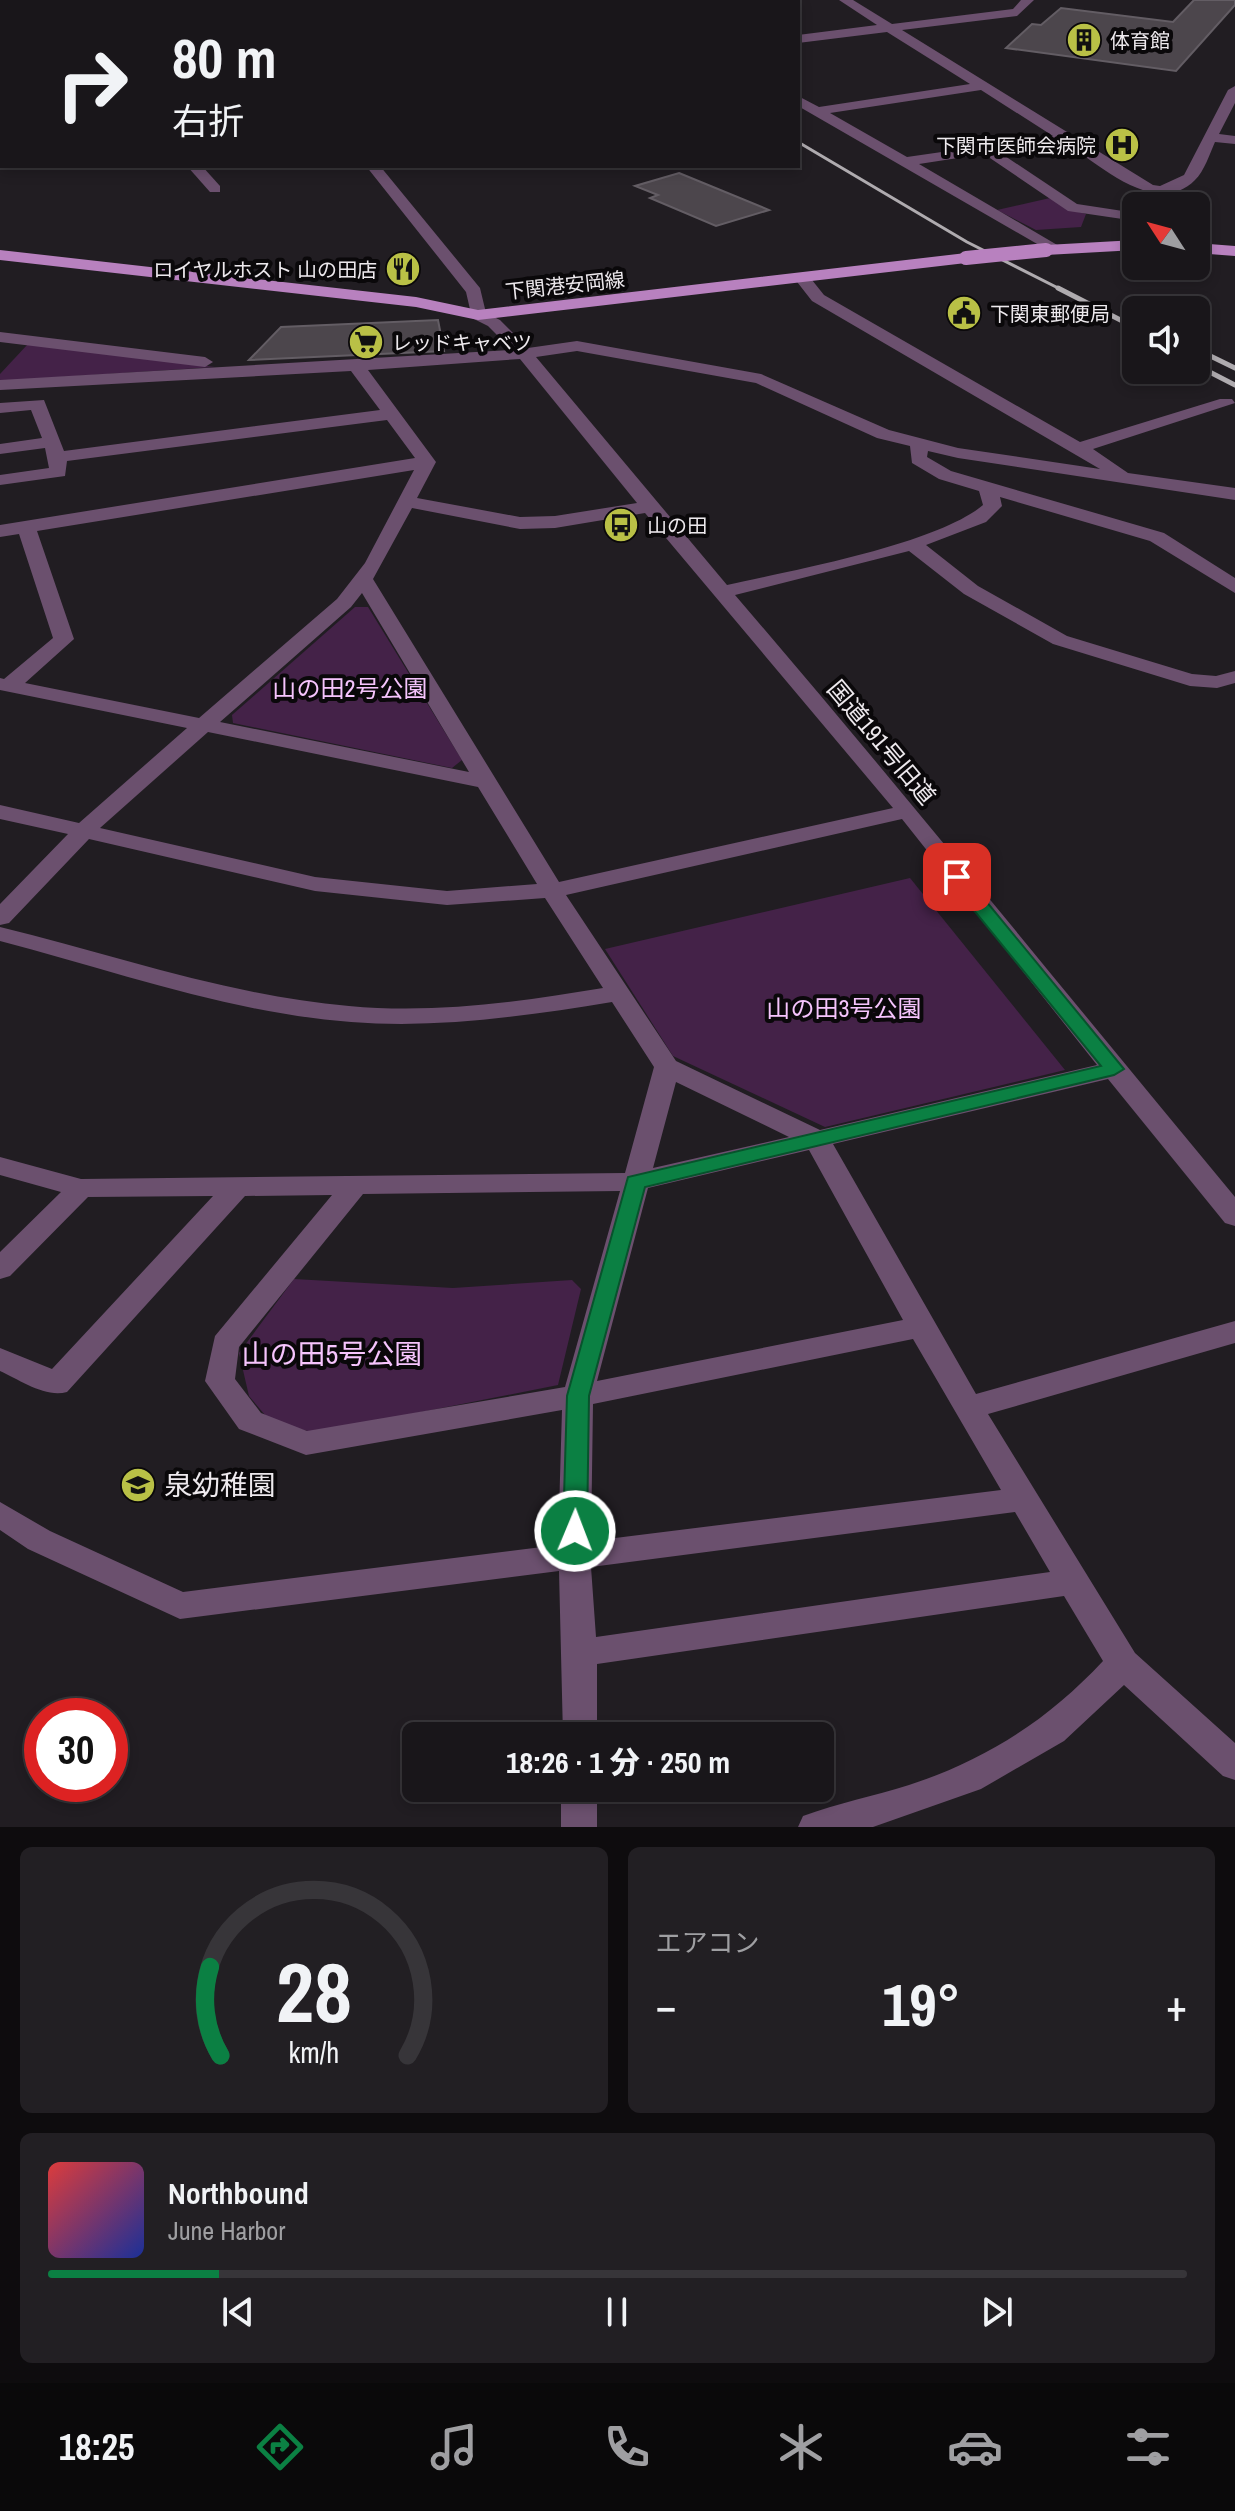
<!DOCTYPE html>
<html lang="ja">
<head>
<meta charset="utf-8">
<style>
	body { margin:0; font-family:"Archivo Narrow","Noto Sans JP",sans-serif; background:#221f23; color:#f1f3f6; height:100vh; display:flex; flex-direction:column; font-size:30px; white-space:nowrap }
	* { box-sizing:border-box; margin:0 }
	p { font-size:26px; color:#9f9fa2 }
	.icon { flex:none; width:44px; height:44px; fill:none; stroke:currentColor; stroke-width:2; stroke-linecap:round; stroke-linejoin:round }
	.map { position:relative; height:1827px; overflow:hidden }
	.side { display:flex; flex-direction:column; gap:20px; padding:20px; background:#0e0c0e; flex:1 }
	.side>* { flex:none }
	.top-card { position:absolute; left:0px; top:0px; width:800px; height:168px; box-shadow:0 4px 12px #0003,0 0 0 2px #373539; background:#19161a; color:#f1f3f6; overflow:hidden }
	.needle { width:52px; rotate:306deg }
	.tools { position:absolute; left:1122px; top:192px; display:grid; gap:16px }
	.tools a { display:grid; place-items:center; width:88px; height:88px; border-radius:12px; background:#19161a; box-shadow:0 4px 12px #0003,0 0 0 2px #373539; font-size:40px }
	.speed { position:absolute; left:24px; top:1698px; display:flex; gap:16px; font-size:40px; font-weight:700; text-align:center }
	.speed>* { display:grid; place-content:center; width:104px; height:104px; border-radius:50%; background:#19161a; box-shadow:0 4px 12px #0003,0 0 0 2px #373539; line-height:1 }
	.speed .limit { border:12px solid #d22; background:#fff; color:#111 }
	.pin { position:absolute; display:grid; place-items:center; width:68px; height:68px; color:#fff; margin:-34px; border-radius:16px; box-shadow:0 4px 12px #0006 }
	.me { position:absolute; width:88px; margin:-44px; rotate:1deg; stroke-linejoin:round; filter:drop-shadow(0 0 6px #0008) }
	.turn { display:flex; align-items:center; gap:28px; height:168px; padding:0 40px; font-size:36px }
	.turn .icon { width:104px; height:104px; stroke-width:2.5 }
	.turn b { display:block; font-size:56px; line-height:68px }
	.big { font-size:60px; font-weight:800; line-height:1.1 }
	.side .widget { flex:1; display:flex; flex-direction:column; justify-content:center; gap:12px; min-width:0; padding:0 28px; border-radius:12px; background:#221f23 }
	.side .dial { align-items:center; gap:0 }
	.dial svg { height:208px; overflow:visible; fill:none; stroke:#373539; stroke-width:7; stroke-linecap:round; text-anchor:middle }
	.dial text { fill:#f1f3f6; stroke:none }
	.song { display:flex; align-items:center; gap:24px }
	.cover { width:96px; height:96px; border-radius:12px; background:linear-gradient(135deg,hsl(0 70% 55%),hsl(230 70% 35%)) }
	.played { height:8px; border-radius:4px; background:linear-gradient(90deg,#0b8043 15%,#373539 15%) }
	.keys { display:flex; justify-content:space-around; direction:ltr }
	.heat { display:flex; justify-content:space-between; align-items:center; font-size:44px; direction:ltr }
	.side .tiles { flex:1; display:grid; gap:20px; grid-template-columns:1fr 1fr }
	.widget:last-child { grid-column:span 2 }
	.trip { position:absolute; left:402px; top:1722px; width:432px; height:80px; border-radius:12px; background:#19161a; box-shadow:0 4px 12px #0003,0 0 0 2px #373539; font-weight:800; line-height:80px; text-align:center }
	.dock { display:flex; height:128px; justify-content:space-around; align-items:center; background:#0a090a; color:#9f9fa2 }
	.dock .icon { width:56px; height:56px }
	.dock .selected { color:#0b8043 }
	.dock b { font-size:36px; color:#f1f3f6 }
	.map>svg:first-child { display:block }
</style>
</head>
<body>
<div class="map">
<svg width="1235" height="1827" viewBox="0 0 1235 1827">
	<rect width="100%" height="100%" fill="#211d22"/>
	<!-- green -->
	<g fill="#442248">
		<path d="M 1050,198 L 1067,209 L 1086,214 L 1081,227 L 1036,230 L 997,210 Z"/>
		<path d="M 28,344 L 215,367 L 0,381 L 0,374 Z"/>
		<path d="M 355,607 L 368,607 L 462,760 L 452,768 L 233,723 L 232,715 Z"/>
		<path d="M 910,878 L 1065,1070 L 825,1127 L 673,1056 L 605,949 Z"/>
		<path d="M 294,1279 L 453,1288 L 572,1280 L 581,1289 L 558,1385 L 315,1433 L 270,1421 L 249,1396 L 239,1353 Z"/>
	</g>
	<!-- building -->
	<g fill="#4c464c" stroke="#635d64" stroke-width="2">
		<path d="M 1194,0 L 1235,0 L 1235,5 L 1176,71 L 1006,48 L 1032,24 L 1041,25 L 1061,8 L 1173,22 Z"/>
		<path d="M 679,173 L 769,210 L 716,226 L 650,198 L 658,195 L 635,186 Z"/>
		<path d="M 438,320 L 444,351 L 249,360 L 281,327 Z"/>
	</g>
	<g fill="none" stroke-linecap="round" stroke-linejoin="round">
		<!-- minor -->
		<g fill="#6b506e" fill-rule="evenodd">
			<path d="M 23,0 L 39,0 L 40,2 L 24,2 Z"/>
			<path d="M 202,0 L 218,0 L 201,2 Z"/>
			<rect x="336" y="0" width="12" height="2"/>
			<path d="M 461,0 L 475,0 L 476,2 L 462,2 Z"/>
			<path d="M 625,0 L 640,0 L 641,2 L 626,2 Z"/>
			<path d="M 726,0 L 740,0 L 741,2 L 727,2 Z"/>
			<path d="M 839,0 L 853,0 L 892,24 L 1013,9 L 1021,0 L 1034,0 L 1017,16 L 902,30 L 1153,185 L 1160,186 L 1184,175 L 1228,90 L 1235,86 L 1235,103 L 1219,134 L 1235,136 L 1235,144 L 1215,142 C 1210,153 1204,172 1195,180 C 1156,219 1099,164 1064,142 L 999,152 L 1077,204 L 1136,213 L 1136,221 L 1068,211 L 984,154 L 919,164 L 1064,249 L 1051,252 L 798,106 L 798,96 L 819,107 L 970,84 L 887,32 L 798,43 L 798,35 L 877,25 ZM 981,90 L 1053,136 L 907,157 L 830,113 Z"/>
			<path d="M 0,116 L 2,116 L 0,125 Z"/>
			<rect x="0" y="149" width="2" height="8"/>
			<path d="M 187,166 L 202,166 L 220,186 L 220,192 L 210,192 Z"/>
			<path d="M 366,166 L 380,166 L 480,288 L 486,313 L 500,320 L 528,348 L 577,341 L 761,374 L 889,430 L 958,448 L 1100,469 L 812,301 L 794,278 L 802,273 L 808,275 L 824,295 L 1080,442 L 1220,399 L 1232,399 L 1235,403 L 1093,449 L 1128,473 L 1235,488 L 1235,500 L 958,458 L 928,451 L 927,457 L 951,471 L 1164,533 L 1235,578 L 1235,593 L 1150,541 L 1000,497 L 1002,506 L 986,522 L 926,545 L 978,586 L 1067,636 L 1192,674 L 1216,676 L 1235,671 L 1235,683 L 1217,688 L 1190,686 L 1053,644 L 964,594 L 909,551 L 735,595 C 905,793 1068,996 1235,1197 L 1235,1226 L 1225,1223 L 1108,1079 L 833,1144 L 976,1394 L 1235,1321 L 1235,1343 L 988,1414 L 1135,1653 L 1235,1743 L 1235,1780 L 1223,1776 L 1124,1685 L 1064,1741 L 981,1789 L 873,1827 L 798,1827 L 803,1816 C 838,1803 874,1796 909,1785 C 986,1760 1048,1720 1103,1661 L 1064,1596 L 597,1664 L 597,1736 L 563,1736 L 559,1571 L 180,1619 L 28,1549 L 0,1530 L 0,1502 L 50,1531 L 183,1592 L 558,1545 L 562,1410 L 306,1455 L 239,1429 L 205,1381 L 215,1336 L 332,1195 L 245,1196 L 67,1392 C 45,1398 20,1380 0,1371 L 0,1348 L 52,1369 L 213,1196 L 88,1197 L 10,1276 L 0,1279 L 0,1252 L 61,1192 L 0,1175 L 0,1157 L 81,1179 L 625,1173 L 654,1067 L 612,1002 C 526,1016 438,1029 351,1022 C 231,1013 115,971 0,941 L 0,927 C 115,955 230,996 349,1006 C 434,1014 519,1002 603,988 L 545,898 L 447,905 L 315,891 L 89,839 L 9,923 L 0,925 L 0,904 L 68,834 L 0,819 L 0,805 L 79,823 L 187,728 L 0,690 L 0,678 L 4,679 L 53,638 L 19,534 L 0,537 L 0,525 L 415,458 L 387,420 L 67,461 L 65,476 L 0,485 L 0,475 L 49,468 L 45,448 L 0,454 L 0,444 L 42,438 L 31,410 L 0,413 L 0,403 L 44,400 L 64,451 L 380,410 L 351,371 L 0,390 L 0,380 L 512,350 L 488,326 L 472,318 L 466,292 ZM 577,351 L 756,383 L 877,438 L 910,446 L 912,463 L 939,479 L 979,491 L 983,505 C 937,544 790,571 727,585 L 536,357 ZM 520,359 L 637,503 L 555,516 L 520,517 L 417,498 L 436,462 L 368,370 ZM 414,470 L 365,563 L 337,599 L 199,718 L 25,683 L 74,639 L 37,531 ZM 412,508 L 520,529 L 555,528 L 645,513 L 893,808 L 559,882 L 373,579 ZM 362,593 L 469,772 L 220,722 L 351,607 ZM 208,732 L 478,787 L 537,884 L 447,891 L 315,877 L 100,828 ZM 902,819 L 1097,1065 L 820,1130 L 676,1061 L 566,895 ZM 676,1082 L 789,1137 L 653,1168 ZM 809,1150 L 903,1320 L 597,1381 L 648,1188 ZM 620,1191 L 565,1387 L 307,1431 L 261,1413 L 235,1379 L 239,1347 L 363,1194 ZM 913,1339 L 1001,1490 L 591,1541 L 593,1404 ZM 1015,1512 L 1050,1572 L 596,1637 L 591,1567 Z"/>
			<path d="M 0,332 L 205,357 L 213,362 L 205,367 L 0,342 Z"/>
			<rect x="561" y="1788" width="36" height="39"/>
		</g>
		<!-- major -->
		<g fill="#b881bf" fill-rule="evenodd">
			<path d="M 1136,240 L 1136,250 L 1046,255 L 1038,250 L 1046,245 Z"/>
			<path d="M 1196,243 L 1235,246 L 1235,256 L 1196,253 Z"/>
			<path d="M 0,250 L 416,297 L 478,310 L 966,253 L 974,258 L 966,263 L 478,320 L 416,307 L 0,260 Z"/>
		</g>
		<!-- rail-far1 -->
		<g stroke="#afabaf" stroke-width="3">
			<path d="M 543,0 L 546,2"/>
			<path d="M 563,0 L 566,2"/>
			<path d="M 798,142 L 967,242 L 1062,290"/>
		</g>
		<!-- rail -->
		<g stroke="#afabaf" stroke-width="5">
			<path d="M 1058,288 L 1136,328"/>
			<path d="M 1196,349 L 1235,368"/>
			<path d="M 1196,365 L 1235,385"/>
		</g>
		<!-- major-bridge -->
		<path stroke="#b881bf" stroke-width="14" d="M 966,258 L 1046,250"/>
	</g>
	<!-- route -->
	<path fill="#0b8043" stroke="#07532c" stroke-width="2" d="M 957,872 L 963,873 L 1124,1069 L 1114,1075 L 645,1187 L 589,1396 L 587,1531 L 584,1538 L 575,1541 L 566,1538 L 563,1531 L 567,1396 L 628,1177 L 1101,1066 L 950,881 L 950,873 Z"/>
	<!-- icons -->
	<defs>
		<g id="building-disc" transform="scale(1.8)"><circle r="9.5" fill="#b9c046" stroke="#0a080a"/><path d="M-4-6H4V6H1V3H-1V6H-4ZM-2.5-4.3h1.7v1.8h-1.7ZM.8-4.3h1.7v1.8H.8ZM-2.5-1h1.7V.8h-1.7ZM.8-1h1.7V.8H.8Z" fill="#111"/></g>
		<g id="hospital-disc" transform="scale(1.8)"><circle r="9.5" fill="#b9c046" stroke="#0a080a"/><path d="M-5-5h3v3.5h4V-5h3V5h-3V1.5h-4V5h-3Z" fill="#111"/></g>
		<g id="restaurant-disc" transform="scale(1.8)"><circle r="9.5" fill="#b9c046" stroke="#0a080a"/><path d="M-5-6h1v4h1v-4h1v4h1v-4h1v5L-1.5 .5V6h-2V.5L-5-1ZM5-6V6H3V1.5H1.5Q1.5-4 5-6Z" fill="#111"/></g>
		<g id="civic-disc" transform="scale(1.8)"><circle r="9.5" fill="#b9c046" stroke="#0a080a"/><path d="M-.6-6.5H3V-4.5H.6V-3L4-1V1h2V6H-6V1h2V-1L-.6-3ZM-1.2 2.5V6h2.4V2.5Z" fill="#111"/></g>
		<g id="supermarket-disc" transform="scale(1.8)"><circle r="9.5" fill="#b9c046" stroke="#0a080a"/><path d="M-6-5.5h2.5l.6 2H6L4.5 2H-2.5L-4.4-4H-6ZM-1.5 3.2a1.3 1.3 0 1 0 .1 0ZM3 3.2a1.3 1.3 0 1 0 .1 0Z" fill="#111"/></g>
		<g id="bus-disc" transform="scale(1.8)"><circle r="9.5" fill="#b9c046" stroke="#0a080a"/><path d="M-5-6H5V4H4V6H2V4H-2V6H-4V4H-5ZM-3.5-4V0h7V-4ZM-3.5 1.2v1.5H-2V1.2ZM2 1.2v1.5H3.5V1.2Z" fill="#111"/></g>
		<g id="school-disc" transform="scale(1.8)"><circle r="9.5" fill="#b9c046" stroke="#0a080a"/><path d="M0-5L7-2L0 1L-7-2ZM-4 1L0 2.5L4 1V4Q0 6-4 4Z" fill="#111"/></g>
	</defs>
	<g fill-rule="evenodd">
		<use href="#building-disc" x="1084" y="40"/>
		<use href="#hospital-disc" x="1122" y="145"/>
		<use href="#restaurant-disc" x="403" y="269"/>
		<use href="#civic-disc" x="964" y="313"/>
		<use href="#supermarket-disc" x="366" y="342"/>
		<use href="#bus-disc" x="621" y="525"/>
		<use href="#school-disc" x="138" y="1485"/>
	</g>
	<g text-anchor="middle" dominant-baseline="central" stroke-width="8" stroke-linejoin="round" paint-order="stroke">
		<!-- far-poi labels -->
		<g font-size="20" fill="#ede9ed" stroke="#0a080a" text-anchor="start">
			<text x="1110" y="40">体育館</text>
			<text x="1096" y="145" text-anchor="end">下関市医師会病院</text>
			<text x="377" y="269" text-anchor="end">ロイヤルホスト 山の田店</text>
			<text x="990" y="313">下関東郵便局</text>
			<text x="392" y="342">レッドキャベツ</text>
			<text x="647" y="525">山の田</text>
		</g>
		<!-- far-street labels -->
		<g font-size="20" fill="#ede9ed" stroke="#0a080a">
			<text transform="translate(565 285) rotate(-6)">下関港安岡線</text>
		</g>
		<!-- park labels -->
		<g font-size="24" fill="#f6c4fd" stroke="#0a080a">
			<text x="350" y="688">山の田2号公園</text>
			<text x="844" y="1008">山の田3号公園</text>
		</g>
		<!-- street labels -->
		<g font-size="24" fill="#ede9ed" stroke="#0a080a">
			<text transform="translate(882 742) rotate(50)">国道191号旧道</text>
		</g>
		<!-- near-park labels -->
		<g font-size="28" fill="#f6c4fd" stroke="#0a080a">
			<text x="332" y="1354">山の田5号公園</text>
		</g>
		<!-- near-poi labels -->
		<g font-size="28" fill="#ede9ed" stroke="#0a080a" text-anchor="start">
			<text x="164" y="1485">泉幼稚園</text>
		</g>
	</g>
</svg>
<div class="tools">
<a><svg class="needle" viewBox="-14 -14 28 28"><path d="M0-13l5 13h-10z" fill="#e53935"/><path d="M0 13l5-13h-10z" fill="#9f9fa2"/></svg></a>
<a><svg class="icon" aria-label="sound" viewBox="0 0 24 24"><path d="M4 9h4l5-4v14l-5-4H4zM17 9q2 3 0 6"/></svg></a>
</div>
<div class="speed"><div class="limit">30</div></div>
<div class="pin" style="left:957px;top:877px;background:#d93025"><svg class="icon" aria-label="arrive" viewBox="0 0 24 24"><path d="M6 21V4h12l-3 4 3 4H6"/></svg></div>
<svg class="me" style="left:575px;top:1531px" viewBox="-20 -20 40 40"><circle r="17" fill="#0b8043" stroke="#fff" stroke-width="3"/><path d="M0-11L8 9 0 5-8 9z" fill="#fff"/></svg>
<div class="trip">18:26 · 1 分 · 250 m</div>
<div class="top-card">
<div class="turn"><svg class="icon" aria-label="right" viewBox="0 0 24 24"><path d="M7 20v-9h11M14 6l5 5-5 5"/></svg><div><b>80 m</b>右折</div></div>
</div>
</div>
<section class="side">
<div class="tiles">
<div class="widget dial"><svg viewBox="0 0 100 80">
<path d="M14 69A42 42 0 1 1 86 69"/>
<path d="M14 69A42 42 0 0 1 10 35" stroke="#0b8043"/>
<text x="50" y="56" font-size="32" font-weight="700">28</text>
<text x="50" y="72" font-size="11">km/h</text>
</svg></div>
<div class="widget"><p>エアコン</p>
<div class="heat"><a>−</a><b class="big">19°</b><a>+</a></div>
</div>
<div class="widget">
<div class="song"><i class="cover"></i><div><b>Northbound</b><p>June Harbor</p></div></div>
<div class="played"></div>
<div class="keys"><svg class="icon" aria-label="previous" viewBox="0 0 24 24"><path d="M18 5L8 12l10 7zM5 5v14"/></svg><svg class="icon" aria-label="pause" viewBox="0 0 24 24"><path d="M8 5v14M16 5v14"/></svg><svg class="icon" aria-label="next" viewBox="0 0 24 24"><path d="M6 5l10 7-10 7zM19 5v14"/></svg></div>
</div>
</div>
</section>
<nav class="dock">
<b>18:25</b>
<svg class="icon selected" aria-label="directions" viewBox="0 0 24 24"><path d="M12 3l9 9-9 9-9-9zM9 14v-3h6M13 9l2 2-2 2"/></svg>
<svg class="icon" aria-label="music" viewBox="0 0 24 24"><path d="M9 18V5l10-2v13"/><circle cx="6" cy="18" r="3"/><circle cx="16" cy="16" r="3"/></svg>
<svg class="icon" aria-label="phone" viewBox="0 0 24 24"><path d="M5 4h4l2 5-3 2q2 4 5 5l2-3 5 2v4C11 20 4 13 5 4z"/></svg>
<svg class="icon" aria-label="climate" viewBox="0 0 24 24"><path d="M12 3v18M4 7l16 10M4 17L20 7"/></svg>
<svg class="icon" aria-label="car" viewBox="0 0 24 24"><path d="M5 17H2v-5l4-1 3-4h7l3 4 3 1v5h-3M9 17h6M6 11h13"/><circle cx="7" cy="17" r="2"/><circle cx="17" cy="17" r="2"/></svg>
<svg class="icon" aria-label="filters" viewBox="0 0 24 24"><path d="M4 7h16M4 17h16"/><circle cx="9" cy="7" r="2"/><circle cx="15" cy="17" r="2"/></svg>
</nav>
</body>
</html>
